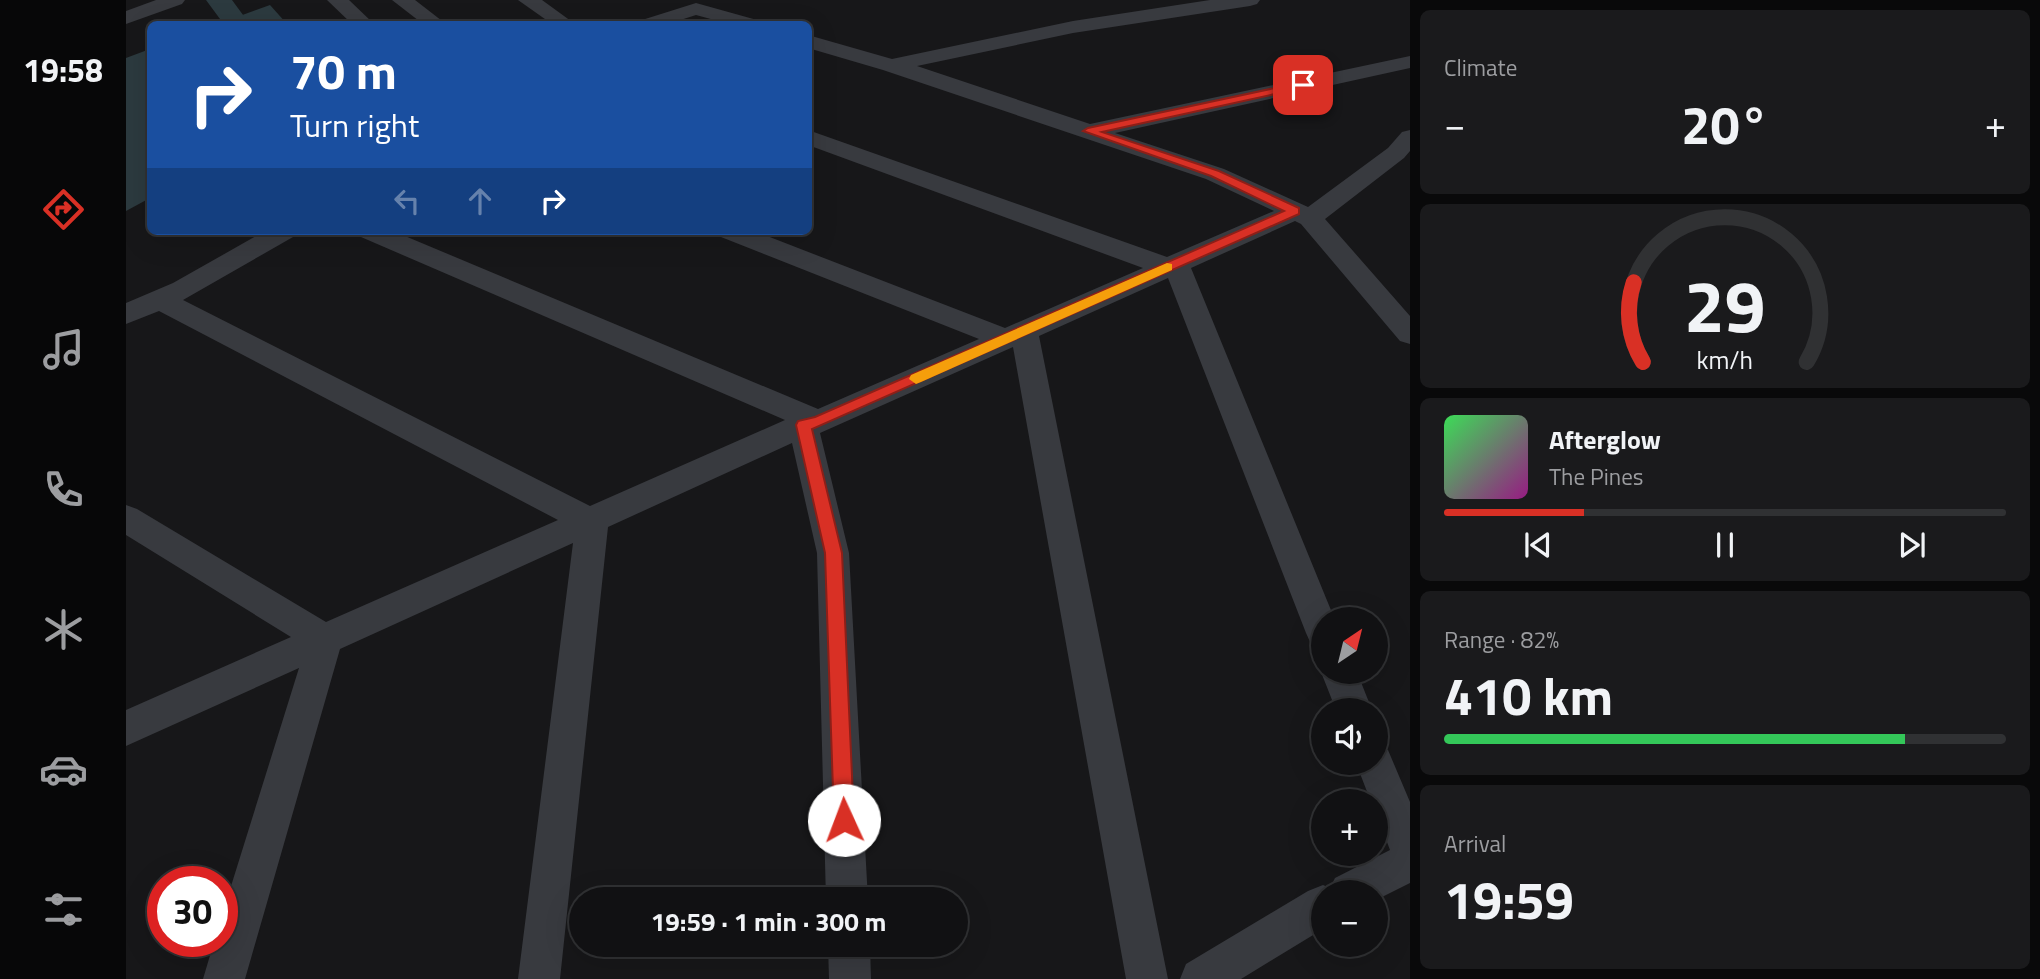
<!DOCTYPE html>
<html lang="en">
<head>
<meta charset="utf-8">
<style>
	body { margin:0; font-family:"Titillium Web",sans-serif; background:#1a1a1c; color:#f1f3f6; height:100vh; display:flex; flex-direction:column; font-size:26px; white-space:nowrap }
	* { box-sizing:border-box; margin:0 }
	p { font-size:23px; color:#9c9da0 }
	.icon { flex:none; width:38px; height:38px; fill:none; stroke:currentColor; stroke-width:2; stroke-linecap:round; stroke-linejoin:round }
	.map { position:relative; flex:1; overflow:hidden }
	.drawer { display:flex; flex-direction:column; gap:10px; padding:10px; background:#09090a; width:630px }
	.drawer>* { flex:none }
	.banner { position:absolute; left:21px; top:21px; width:665px; height:214px; border-radius:10px; box-shadow:0 7px 28px #0002,0 0 0 2px #303133; background:#1a4fa0; color:#fff; overflow:hidden }
	.needle { width:46px; rotate:35deg }
	.fabs { position:absolute; left:1185px; top:607px; display:grid; gap:14px }
	.fabs a { display:grid; place-items:center; width:77px; height:77px; border-radius:50%; background:#111113; box-shadow:0 7px 28px #0002,0 0 0 2px #303133; font-size:35px }
	.speed { position:absolute; left:21px; top:866px; display:flex; gap:14px; font-size:35px; font-weight:700; text-align:center }
	.speed>* { display:grid; place-content:center; width:91px; height:91px; border-radius:50%; background:#111113; box-shadow:0 7px 28px #0002,0 0 0 2px #303133; line-height:1 }
	.speed .limit { border:10px solid #d22; background:#fff; color:#111 }
	.pin { position:absolute; display:grid; place-items:center; width:60px; height:60px; color:#fff; margin:-30px; border-radius:14px; box-shadow:0 4px 10px #0006 }
	.me { position:absolute; width:77px; margin:-38px; rotate:358deg; stroke-linejoin:round; filter:drop-shadow(0 0 5px #0008) }
	.turn { display:flex; align-items:center; gap:24px; height:147px; padding:0 28px; font-size:32px }
	.turn .icon { width:91px; height:91px; stroke-width:2.5 }
	.turn b { display:block; font-size:49px; line-height:60px }
	.lanes { display:flex; align-items:center; height:66px; padding:0 28px; background:#0003; justify-content:center; gap:35px; direction:ltr }
	.lanes .off { opacity:.35 }
	.big { font-size:52px; font-weight:700; line-height:1.1 }
	.drawer .tile { flex:1; display:flex; flex-direction:column; justify-content:center; gap:10px; min-width:0; padding:0 24px; border-radius:10px; background:#1a1a1c }
	.drawer .dial { align-items:center; gap:0 }
	.dial svg { height:182px; overflow:visible; fill:none; stroke:#303133; stroke-width:7; stroke-linecap:round; text-anchor:middle }
	.dial text { fill:#f1f3f6; stroke:none }
	.song { display:flex; align-items:center; gap:21px }
	.cover { width:84px; height:84px; border-radius:10px; background:linear-gradient(135deg,hsl(130 70% 55%),hsl(310 70% 35%)) }
	.played { height:7px; border-radius:4px; background:linear-gradient(90deg,#d93025 25%,#303133 25%) }
	.keys { display:flex; justify-content:space-around; direction:ltr }
	.heat { display:flex; justify-content:space-between; align-items:center; font-size:38px; direction:ltr }
	.charge { height:10px; border-radius:5px; background:linear-gradient(90deg,#34c759 82%,#303133 0) }
	.trip { position:absolute; left:443px; top:887px; width:399px; height:70px; border-radius:35px; background:#111113; box-shadow:0 7px 28px #0002,0 0 0 2px #303133; font-weight:700; line-height:70px; text-align:center }
	main { display:flex; flex:1; min-height:0 }
	.menu { display:flex; flex-direction:column; width:126px; justify-content:space-around; align-items:center; background:#070708; color:#9c9da0 }
	.menu .icon { width:49px; height:49px }
	.menu .on { color:#d93025 }
	.menu b { font-size:32px; color:#f1f3f6 }
	.map>svg:first-child { display:block }
</style>
</head>
<body>
<main>
<nav class="menu">
<b>19:58</b>
<svg class="icon on" aria-label="directions" viewBox="0 0 24 24"><path d="M12 3l9 9-9 9-9-9zM9 14v-3h6M13 9l2 2-2 2"/></svg>
<svg class="icon" aria-label="music" viewBox="0 0 24 24"><path d="M9 18V5l10-2v13"/><circle cx="6" cy="18" r="3"/><circle cx="16" cy="16" r="3"/></svg>
<svg class="icon" aria-label="phone" viewBox="0 0 24 24"><path d="M5 4h4l2 5-3 2q2 4 5 5l2-3 5 2v4C11 20 4 13 5 4z"/></svg>
<svg class="icon" aria-label="climate" viewBox="0 0 24 24"><path d="M12 3v18M4 7l16 10M4 17L20 7"/></svg>
<svg class="icon" aria-label="car" viewBox="0 0 24 24"><path d="M5 17H2v-5l4-1 3-4h7l3 4 3 1v5h-3M9 17h6M6 11h13"/><circle cx="7" cy="17" r="2"/><circle cx="17" cy="17" r="2"/></svg>
<svg class="icon" aria-label="filters" viewBox="0 0 24 24"><path d="M4 7h16M4 17h16"/><circle cx="9" cy="7" r="2"/><circle cx="15" cy="17" r="2"/></svg>
</nav>
<div class="map">
<svg width="1284" height="979" viewBox="0 0 1284 979">
	<rect width="100%" height="100%" fill="#171719"/>
	<!-- water -->
	<g fill="#2c3a3f">
		<path d="M 144,5 L 161,24 L 92,24 Z"/>
		<path d="M 24,49 L 24,198 L 0,211 L 0,58 Z"/>
	</g>
	<g fill="none" stroke-linecap="round" stroke-linejoin="round">
		<!-- canal -->
		<path fill="#2c3a3f" fill-rule="evenodd" d="M 80,0 L 106,0 L 120,19 L 117,24 L 91,24 L 94,19 Z"/>
		<!-- minor -->
		<g fill="#383a3f" fill-rule="evenodd">
			<path d="M 30,0 L 59,0 L 56,4 L 0,24 L 0,11 Z"/>
			<path d="M 201,0 L 223,0 L 248,24 L 226,24 Z"/>
			<path d="M 266,0 L 289,0 L 320,24 L 297,24 Z"/>
			<path d="M 392,0 L 416,0 L 449,24 L 426,24 Z"/>
			<path d="M 1084,0 L 1134,0 L 1131,4 L 1124,6 L 947,33 L 791,66 L 964,124 L 1284,56 L 1284,68 L 989,133 L 1098,169 L 1182,207 L 1262,148 L 1276,132 L 1284,130 L 1284,151 L 1278,158 L 1199,219 L 1284,316 L 1284,344 L 1274,341 L 1175,224 L 1169,221 L 1065,268 L 1209,620 L 1197,620 L 1197,649 L 1185,644 L 1180,633 L 1042,278 L 913,336 L 1042,979 L 1000,979 L 887,347 L 694,433 L 723,553 L 742,900 L 700,900 L 691,553 L 666,443 L 482,527 L 434,979 L 392,979 L 447,543 L 214,649 L 119,979 L 77,979 L 88,942 L 96,942 L 96,915 L 173,668 L 0,746 L 0,710 L 165,637 L 0,535 L 0,505 L 11,509 L 200,622 L 432,520 L 33,311 L 0,324 L 0,303 L 47,283 L 139,231 L 171,231 L 167,237 L 57,300 L 464,506 L 659,420 L 235,237 L 231,231 L 267,231 L 692,409 L 853,339 L 595,237 L 591,231 L 628,231 L 879,328 L 1017,268 L 682,145 L 682,130 L 1041,257 L 1148,211 L 1080,179 L 757,70 L 682,48 L 682,35 L 766,59 L 947,21 Z"/>
			<path d="M 570,3 L 631,20 L 634,24 L 603,24 L 570,15 L 542,24 L 513,24 L 516,20 Z"/>
			<path d="M 1197,668 L 1197,672 L 1231,672 L 1246,710 L 1210,710 L 1195,672 Z"/>
			<path d="M 1250,745 L 1262,750 L 1284,802 L 1284,883 L 1250,900 L 1250,892 L 1197,892 L 1197,929 L 1115,979 L 1054,979 L 1060,964 L 1182,891 L 1197,885 L 1204,888 L 1209,878 L 1264,850 L 1250,813 L 1250,802 L 1245,802 L 1230,763 L 1250,763 Z"/>
			<path d="M 702,945 L 744,945 L 745,979 L 703,979 Z"/>
		</g>
	</g>
	<!-- route -->
	<path fill="#d93025" stroke="#8d1f18" stroke-width="2" d="M 1177,82 L 1181,83 L 1181,87 L 976,132 L 1093,171 L 1173,208 L 1173,214 L 686,429 L 716,553 L 728,820 L 725,827 L 718,829 L 711,827 L 708,820 L 699,553 L 670,425 L 672,421 L 689,417 L 1158,211 L 1085,176 L 957,131 L 962,128 Z"/>
	<!-- slow -->
	<path fill="#f59e0b" d="M 1041,263 L 1046,264 L 1046,270 L 795,382 L 790,384 L 783,379 L 785,375 Z"/>
</svg>
<div class="fabs">
<a><svg class="needle" viewBox="-14 -14 28 28"><path d="M0-13l5 13h-10z" fill="#e53935"/><path d="M0 13l5-13h-10z" fill="#9c9da0"/></svg></a>
<a><svg class="icon" aria-label="sound" viewBox="0 0 24 24"><path d="M4 9h4l5-4v14l-5-4H4zM17 9q2 3 0 6"/></svg></a>
<a>+</a>
<a>−</a>
</div>
<div class="speed"><div class="limit">30</div></div>
<div class="pin" style="left:1177px;top:85px;background:#d93025"><svg class="icon" aria-label="arrive" viewBox="0 0 24 24"><path d="M6 21V4h12l-3 4 3 4H6"/></svg></div>
<svg class="me" style="left:718px;top:820px" viewBox="-20 -20 40 40"><circle r="19" fill="#fff"/><path d="M0-13L10 11 0 6-10 11z" fill="#d93025"/></svg>
<div class="trip">19:59 · 1 min · 300 m</div>
<div class="banner">
<div class="turn"><svg class="icon" aria-label="right" viewBox="0 0 24 24"><path d="M7 20v-9h11M14 6l5 5-5 5"/></svg><div><b>70 m</b>Turn right</div></div>
<div class="lanes"><svg class="icon off" aria-label="left" viewBox="0 0 24 24"><path d="M17 20v-9H6M10 6l-5 5 5 5"/></svg><svg class="icon off" aria-label="ahead" viewBox="0 0 24 24"><path d="M12 20V5M6 11l6-6 6 6"/></svg><svg class="icon" aria-label="right" viewBox="0 0 24 24"><path d="M7 20v-9h11M14 6l5 5-5 5"/></svg></div>
</div>
</div>
<section class="drawer">
<div class="tile"><p>Climate</p>
<div class="heat"><a>−</a><b class="big">20°</b><a>+</a></div>
</div>
<div class="tile dial"><svg viewBox="0 0 100 80">
<path d="M14 69A42 42 0 1 1 86 69"/>
<path d="M14 69A42 42 0 0 1 10 34" stroke="#d93025"/>
<text x="50" y="56" font-size="32" font-weight="700">29</text>
<text x="50" y="72" font-size="11">km/h</text>
</svg></div>
<div class="tile">
<div class="song"><i class="cover"></i><div><b>Afterglow</b><p>The Pines</p></div></div>
<div class="played"></div>
<div class="keys"><svg class="icon" aria-label="previous" viewBox="0 0 24 24"><path d="M18 5L8 12l10 7zM5 5v14"/></svg><svg class="icon" aria-label="pause" viewBox="0 0 24 24"><path d="M8 5v14M16 5v14"/></svg><svg class="icon" aria-label="next" viewBox="0 0 24 24"><path d="M6 5l10 7-10 7zM19 5v14"/></svg></div>
</div>
<div class="tile"><p>Range · 82%</p><b class="big">410 km</b><div class="charge"></div></div>
<div class="tile"><p>Arrival</p><b class="big">19:59</b></div>
</section>
</main>
</body>
</html>
